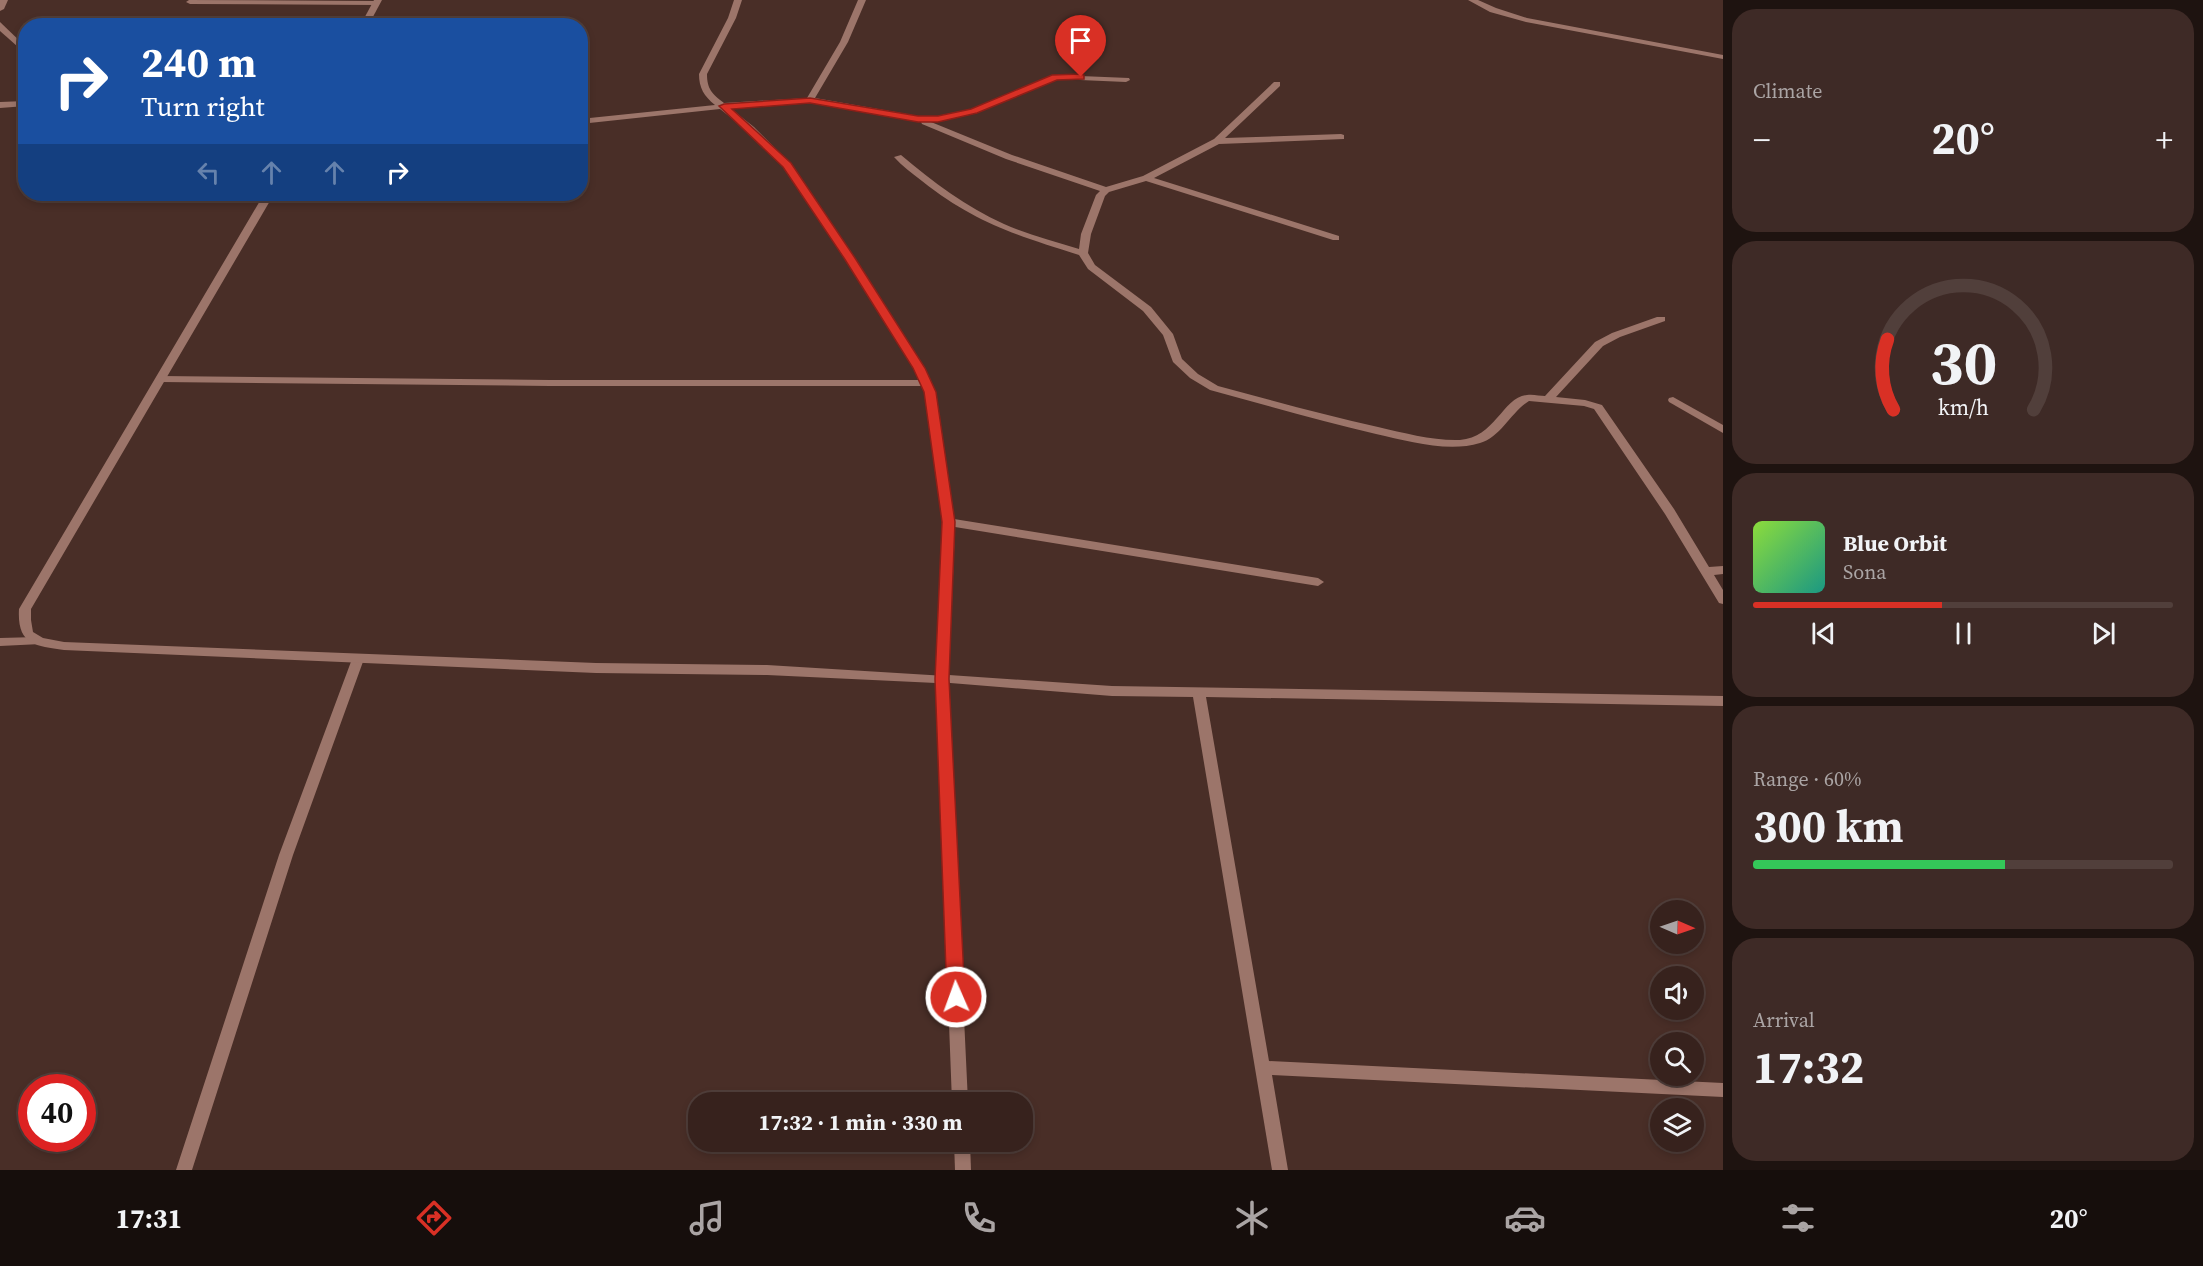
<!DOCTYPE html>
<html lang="en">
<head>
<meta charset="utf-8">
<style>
	body { margin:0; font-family:"Source Serif 4",serif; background:#3e2a26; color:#f1f3f6; height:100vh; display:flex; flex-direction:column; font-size:22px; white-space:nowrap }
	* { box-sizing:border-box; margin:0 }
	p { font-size:20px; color:#aaa4a4 }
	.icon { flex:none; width:33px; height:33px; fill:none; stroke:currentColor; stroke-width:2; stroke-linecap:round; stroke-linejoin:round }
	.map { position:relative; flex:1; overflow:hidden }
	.drawer { display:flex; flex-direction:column; gap:9px; padding:9px; background:#1e1310; width:480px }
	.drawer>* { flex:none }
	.top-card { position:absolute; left:18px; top:18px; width:570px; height:183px; border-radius:24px; box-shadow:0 3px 9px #0003,0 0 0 2px #513f3b; background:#1a4fa0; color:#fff; overflow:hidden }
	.needle { width:39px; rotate:92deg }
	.fabs { position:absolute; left:1650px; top:900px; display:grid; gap:12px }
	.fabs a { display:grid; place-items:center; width:54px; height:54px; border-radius:50%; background:#37221d; box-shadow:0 3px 9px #0003,0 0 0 2px #513f3b; font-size:30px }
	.speed { position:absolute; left:18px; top:1074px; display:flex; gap:12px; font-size:30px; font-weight:700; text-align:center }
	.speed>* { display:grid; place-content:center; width:78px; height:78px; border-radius:50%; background:#37221d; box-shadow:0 3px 9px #0003,0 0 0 2px #513f3b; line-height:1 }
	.speed .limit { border:9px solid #d22; background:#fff; color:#111 }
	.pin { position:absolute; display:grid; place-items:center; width:51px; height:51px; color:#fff; margin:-62px -26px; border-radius:50% 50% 50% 0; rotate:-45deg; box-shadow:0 0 6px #0007 }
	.pin .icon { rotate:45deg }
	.me { position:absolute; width:66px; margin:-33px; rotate:358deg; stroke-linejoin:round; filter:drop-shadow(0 0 4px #0008) }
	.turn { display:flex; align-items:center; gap:21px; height:126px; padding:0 24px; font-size:27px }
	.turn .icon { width:78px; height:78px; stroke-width:2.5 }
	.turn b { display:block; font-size:42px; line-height:51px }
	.lanes { display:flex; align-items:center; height:57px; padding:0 24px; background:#0003; justify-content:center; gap:30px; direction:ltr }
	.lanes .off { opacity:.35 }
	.big { font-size:45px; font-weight:700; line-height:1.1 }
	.drawer .tile { flex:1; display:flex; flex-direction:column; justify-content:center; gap:9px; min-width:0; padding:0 21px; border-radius:24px; background:#3e2a26 }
	.drawer .dial { align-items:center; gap:0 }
	.dial svg { height:156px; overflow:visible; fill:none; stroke:#513f3b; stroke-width:7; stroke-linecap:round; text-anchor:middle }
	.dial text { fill:#f1f3f6; stroke:none }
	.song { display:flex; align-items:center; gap:18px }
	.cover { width:72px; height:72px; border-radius:9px; background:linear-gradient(135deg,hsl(90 70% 55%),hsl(170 70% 35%)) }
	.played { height:6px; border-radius:3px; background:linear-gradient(90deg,#d93025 45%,#513f3b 45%) }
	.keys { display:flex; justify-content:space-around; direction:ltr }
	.heat { display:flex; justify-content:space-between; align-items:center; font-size:33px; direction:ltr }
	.charge { height:9px; border-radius:4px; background:linear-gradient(90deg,#34c759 60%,#513f3b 0) }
	.trip { position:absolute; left:688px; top:1092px; width:345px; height:60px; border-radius:24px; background:#37221d; box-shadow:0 3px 9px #0003,0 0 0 2px #513f3b; font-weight:700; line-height:60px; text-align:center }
	.menu { display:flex; height:96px; justify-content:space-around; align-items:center; background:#160e0c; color:#aaa4a4 }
	.menu .icon { width:42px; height:42px }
	.menu .selected { color:#d93025 }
	.menu b { font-size:27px; color:#f1f3f6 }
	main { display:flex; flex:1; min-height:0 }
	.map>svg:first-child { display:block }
</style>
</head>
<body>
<main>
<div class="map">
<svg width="1723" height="1170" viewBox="0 0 1723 1170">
	<rect width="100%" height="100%" fill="#492e27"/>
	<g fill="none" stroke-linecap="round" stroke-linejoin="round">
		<!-- minor -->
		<g fill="#9c756a" fill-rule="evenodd">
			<path d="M 189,0 L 376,1 L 380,3 L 376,5 L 190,4 L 186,2 Z"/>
			<path d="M 734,0 L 742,0 L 736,18 L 707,74 C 707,89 712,94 724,103 L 807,98 L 840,42 L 858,0 L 866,0 L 848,42 L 815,98 L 918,116 L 938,116 L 971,109 L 1056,75 L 1129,78 L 1130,80 L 1126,82 L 1057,79 L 977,113 L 931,122 L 1012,155 L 1106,187 L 1143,176 L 1214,139 L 1274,82 L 1280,82 L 1280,86 L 1225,138 L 1341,134 L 1344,135 L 1344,139 L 1219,144 L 1154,178 L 1339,236 L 1339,240 L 1333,240 L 1146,181 L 1109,192 L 1105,196 L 1091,234 L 1088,253 L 1095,265 L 1151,307 L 1173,334 L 1182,359 L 1198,374 L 1218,386 C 1271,400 1324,415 1378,427 C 1404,433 1434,441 1460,440 C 1495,438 1503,397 1527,395 C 1533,394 1540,396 1545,396 L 1595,342 L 1612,333 L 1657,317 L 1665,317 L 1665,321 L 1620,337 L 1603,346 L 1556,397 L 1585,400 L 1602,405 L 1674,509 L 1709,567 L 1723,566 L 1723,574 L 1714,575 L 1723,590 L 1723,604 L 1719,603 L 1665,514 L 1594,409 L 1584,406 L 1529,401 C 1511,412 1501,437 1480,443 C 1448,453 1408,441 1376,434 C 1320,421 1265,405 1210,390 L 1190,378 L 1173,362 L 1163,335 L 1143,311 L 1088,269 L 1079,255 C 1016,235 975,223 922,181 C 912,173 902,166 894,157 L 901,155 C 933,182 966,207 1004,224 C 1028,235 1054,241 1079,249 L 1081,234 L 1096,195 L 1100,191 L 1006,159 L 922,124 L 921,122 L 810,102 L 730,108 L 754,127 L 790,163 L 855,258 L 924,368 L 935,392 L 954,519 L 1318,578 L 1324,582 L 1318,586 L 955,527 L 949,675 L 1112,686 L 1723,696 L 1723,706 L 1206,697 L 1269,1061 L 1723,1083 L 1723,1097 L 1272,1075 L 1288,1170 L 1272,1170 L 1193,697 L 1112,696 L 938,682 L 936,679 L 943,522 L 925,392 L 922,386 L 550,386 L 161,382 L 156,379 L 161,376 L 550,380 L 919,380 L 914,368 L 845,258 L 784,167 L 748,131 L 720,109 L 580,124 L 580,119 L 715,105 C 704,96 699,88 699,74 L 728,18 Z"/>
			<path d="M 1468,0 L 1478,0 L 1496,8 L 1527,18 L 1723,55 L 1723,59 L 1526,22 L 1490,12 Z"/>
			<path d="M 26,101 L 26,106 L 0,108 L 0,102 Z"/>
			<path d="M 1673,397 L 1723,425 L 1723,433 L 1669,402 L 1668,400 L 1669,398 Z"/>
			<path d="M 37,637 L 41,638 L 43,641 L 41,644 L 0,646 L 0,638 Z"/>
			<path d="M 358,654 L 362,656 L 364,659 L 293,855 L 192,1170 L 176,1170 L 279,855 L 352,659 L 354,656 Z"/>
		</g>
		<!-- tertiary -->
		<g fill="#9c756a" fill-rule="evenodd">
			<path d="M 0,0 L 8,0 L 4,9 L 0,11 Z"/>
			<path d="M 374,0 L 382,0 L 368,26 L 360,26 Z"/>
			<path d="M 0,22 L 26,47 L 26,54 L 0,31 Z"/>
			<path d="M 264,194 L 274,194 L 31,609 L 31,620 L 33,632 L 43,638 L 64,642 L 596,663 L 767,665 L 946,676 L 948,679 L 968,1102 L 952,1102 L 936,683 L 767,675 L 596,673 L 64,650 C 34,646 17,644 19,609 Z"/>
			<path d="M 954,1142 L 970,1142 L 971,1170 L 955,1170 Z"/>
		</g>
	</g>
	<!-- route -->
	<path fill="#d93025" stroke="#8d1f18" stroke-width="1.5" d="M 1081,74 L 1084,75 L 1084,79 L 1057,80 L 977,113 L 938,122 L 918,122 L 810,103 L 732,109 L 791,163 L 855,258 L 925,368 L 936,392 L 955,522 L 949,679 L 965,997 L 962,1002 L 956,1004 L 950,1002 L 947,997 L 935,679 L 942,522 L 924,392 L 913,368 L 844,258 L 783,167 L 719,106 L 724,104 L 810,98 L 918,116 L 938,116 L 971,109 L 1052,75 Z"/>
</svg>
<div class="fabs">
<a><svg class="needle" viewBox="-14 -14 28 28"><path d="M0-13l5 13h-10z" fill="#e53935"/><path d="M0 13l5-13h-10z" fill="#aaa4a4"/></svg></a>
<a><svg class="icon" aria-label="sound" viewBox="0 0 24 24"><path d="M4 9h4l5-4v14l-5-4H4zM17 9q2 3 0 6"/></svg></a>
<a><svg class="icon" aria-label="search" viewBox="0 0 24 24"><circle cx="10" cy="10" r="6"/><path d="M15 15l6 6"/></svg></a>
<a><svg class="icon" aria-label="layers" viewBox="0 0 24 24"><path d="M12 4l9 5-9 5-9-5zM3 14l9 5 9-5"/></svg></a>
</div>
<div class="speed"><div class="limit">40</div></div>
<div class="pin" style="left:1081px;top:77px;background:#d93025"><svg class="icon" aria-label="arrive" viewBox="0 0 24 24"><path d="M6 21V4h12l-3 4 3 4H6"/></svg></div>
<svg class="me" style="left:956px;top:997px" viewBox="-20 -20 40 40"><circle r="17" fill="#d93025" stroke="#fff" stroke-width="3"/><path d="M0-11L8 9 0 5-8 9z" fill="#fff"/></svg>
<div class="trip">17:32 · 1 min · 330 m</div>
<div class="top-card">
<div class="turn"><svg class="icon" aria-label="right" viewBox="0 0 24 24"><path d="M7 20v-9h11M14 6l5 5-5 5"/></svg><div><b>240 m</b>Turn right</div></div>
<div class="lanes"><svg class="icon off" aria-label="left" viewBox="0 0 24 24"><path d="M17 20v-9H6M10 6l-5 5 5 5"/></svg><svg class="icon off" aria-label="ahead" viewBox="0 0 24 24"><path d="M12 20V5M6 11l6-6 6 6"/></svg><svg class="icon off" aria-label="ahead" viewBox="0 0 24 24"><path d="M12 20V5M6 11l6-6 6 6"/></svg><svg class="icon" aria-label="right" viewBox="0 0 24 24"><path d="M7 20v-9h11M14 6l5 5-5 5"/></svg></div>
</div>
</div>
<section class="drawer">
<div class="tile"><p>Climate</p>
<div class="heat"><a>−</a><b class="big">20°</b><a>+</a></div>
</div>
<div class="tile dial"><svg viewBox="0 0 100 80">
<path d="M14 69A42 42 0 1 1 86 69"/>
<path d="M14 69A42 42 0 0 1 11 33" stroke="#d93025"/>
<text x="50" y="56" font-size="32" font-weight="700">30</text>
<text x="50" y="72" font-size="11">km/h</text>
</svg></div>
<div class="tile">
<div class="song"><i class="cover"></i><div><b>Blue Orbit</b><p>Sona</p></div></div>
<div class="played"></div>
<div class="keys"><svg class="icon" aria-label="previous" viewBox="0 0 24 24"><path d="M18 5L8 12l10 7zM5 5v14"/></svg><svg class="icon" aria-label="pause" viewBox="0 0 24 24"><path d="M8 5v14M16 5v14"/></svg><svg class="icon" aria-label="next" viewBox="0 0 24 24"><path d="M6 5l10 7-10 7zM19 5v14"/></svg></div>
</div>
<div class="tile"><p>Range · 60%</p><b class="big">300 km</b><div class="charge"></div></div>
<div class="tile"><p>Arrival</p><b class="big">17:32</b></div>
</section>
</main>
<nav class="menu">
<b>17:31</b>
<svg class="icon selected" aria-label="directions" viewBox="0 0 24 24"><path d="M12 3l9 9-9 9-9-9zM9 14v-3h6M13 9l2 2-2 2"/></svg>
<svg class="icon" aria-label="music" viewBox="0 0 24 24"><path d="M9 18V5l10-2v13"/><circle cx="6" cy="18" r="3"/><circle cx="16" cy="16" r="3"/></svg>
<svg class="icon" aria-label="phone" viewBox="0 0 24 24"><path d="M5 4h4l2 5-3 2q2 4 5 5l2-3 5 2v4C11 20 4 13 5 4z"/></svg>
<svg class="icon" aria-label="climate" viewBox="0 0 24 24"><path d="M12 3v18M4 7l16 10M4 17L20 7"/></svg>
<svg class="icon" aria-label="car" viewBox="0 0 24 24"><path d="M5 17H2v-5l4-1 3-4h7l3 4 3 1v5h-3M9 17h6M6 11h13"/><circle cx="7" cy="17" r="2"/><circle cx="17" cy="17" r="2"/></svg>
<svg class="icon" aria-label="filters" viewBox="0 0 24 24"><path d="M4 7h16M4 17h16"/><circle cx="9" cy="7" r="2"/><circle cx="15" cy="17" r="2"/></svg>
<b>20°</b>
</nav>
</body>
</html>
